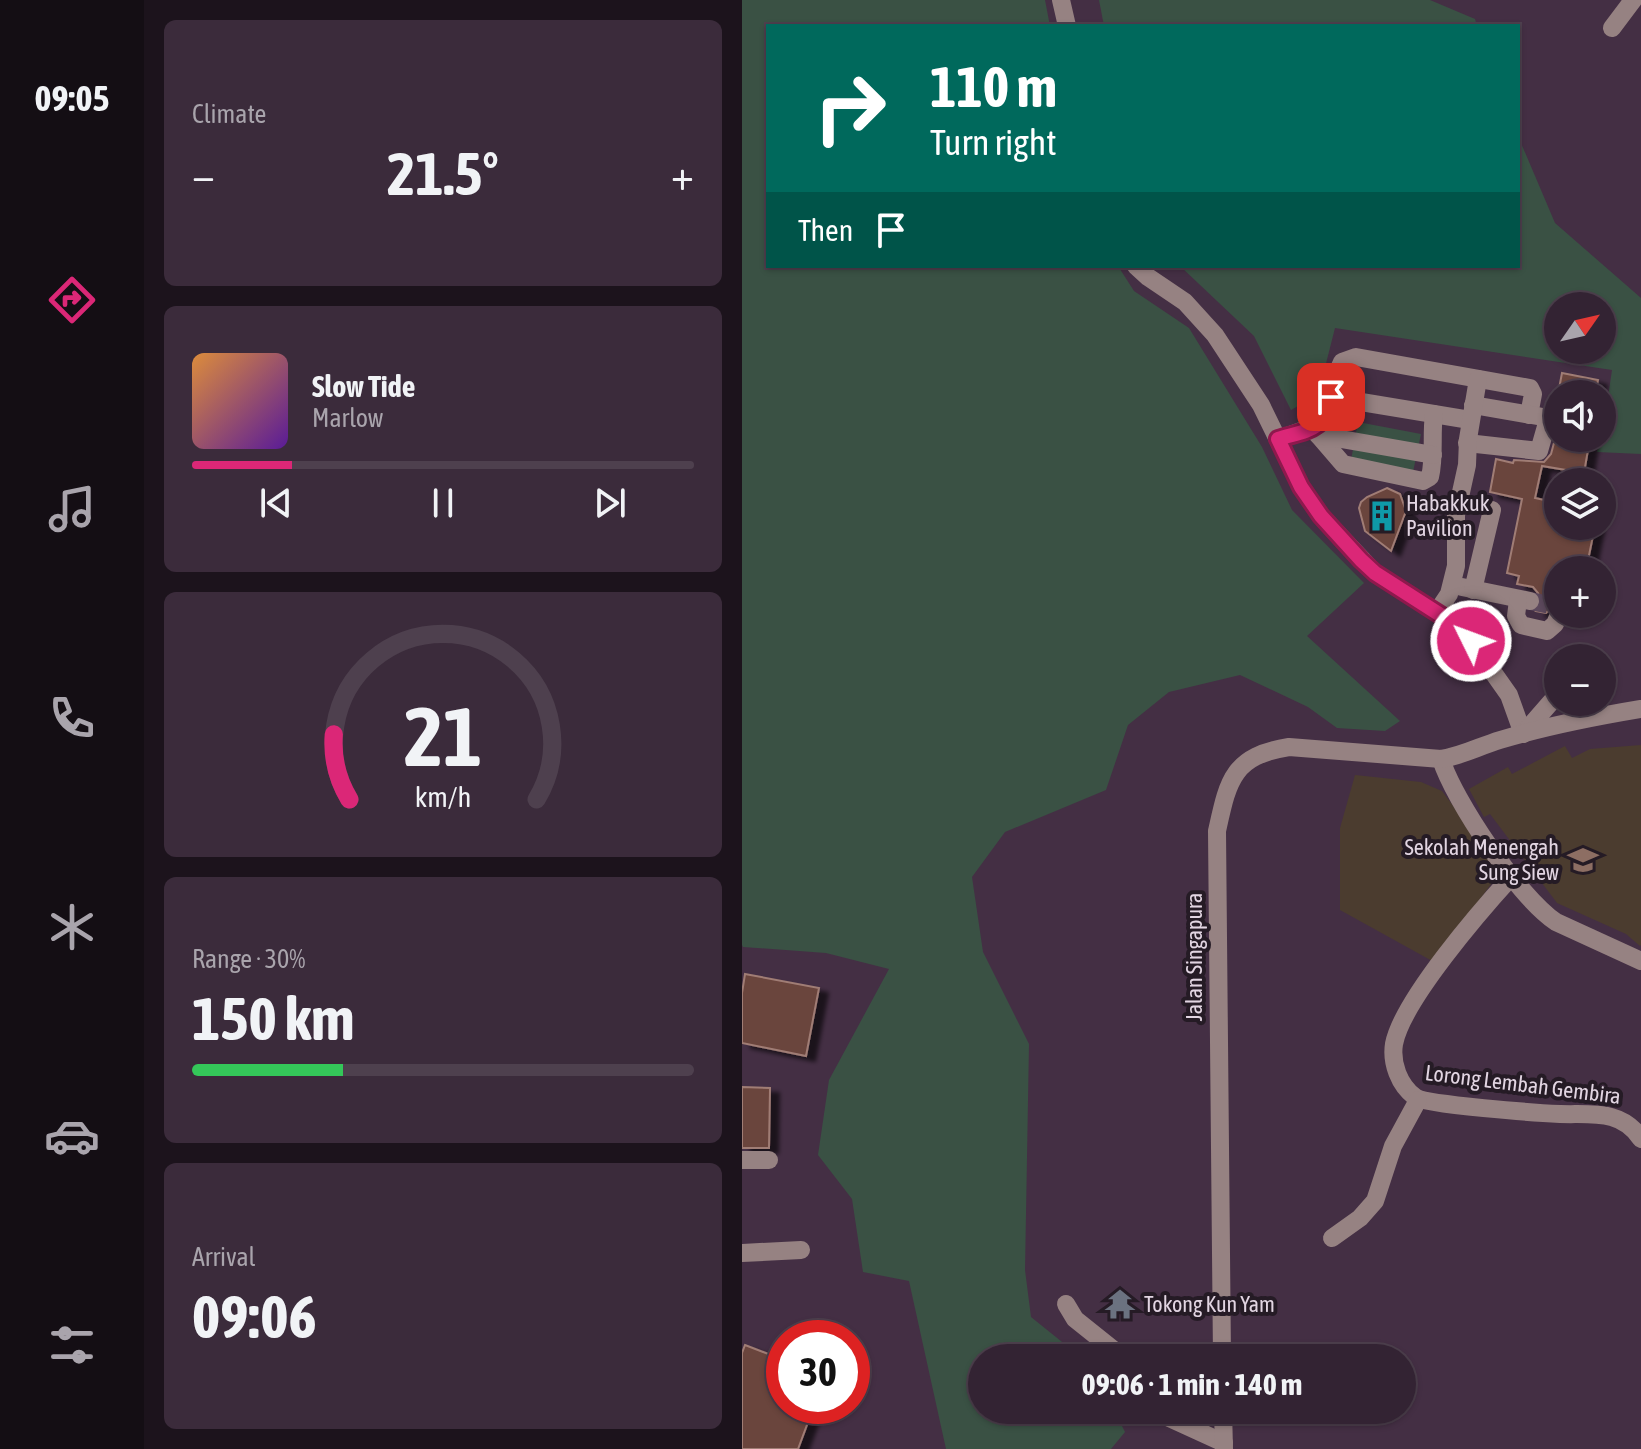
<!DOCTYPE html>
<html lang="en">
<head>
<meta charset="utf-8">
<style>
	body { margin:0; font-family:"Asap Condensed",sans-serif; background:#3b2b3b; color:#f1f3f6; height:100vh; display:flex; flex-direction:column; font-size:30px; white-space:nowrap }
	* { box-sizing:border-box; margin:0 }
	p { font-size:26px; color:#a9a4ac }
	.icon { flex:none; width:44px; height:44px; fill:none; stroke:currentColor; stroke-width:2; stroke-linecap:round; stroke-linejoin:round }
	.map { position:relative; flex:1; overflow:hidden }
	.drawer { display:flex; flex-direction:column; gap:20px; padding:20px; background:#1c131c; width:598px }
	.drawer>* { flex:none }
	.top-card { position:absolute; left:24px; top:24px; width:754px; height:244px; border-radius:0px; box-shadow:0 2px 6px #0004,0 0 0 2px #4e404e; background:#00695c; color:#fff; overflow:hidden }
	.needle { width:52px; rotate:56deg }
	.controls { position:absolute; left:802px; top:292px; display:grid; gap:16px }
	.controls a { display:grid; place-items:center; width:72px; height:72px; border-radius:50%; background:#332333; box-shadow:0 2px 6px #0004,0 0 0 2px #4e404e; font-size:40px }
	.speed { position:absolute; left:24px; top:1320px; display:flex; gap:16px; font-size:40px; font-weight:700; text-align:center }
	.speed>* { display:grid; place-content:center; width:104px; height:104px; border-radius:50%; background:#332333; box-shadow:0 2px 6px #0004,0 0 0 2px #4e404e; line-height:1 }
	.speed .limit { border:12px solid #d22; background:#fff; color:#111 }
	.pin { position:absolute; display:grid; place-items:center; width:68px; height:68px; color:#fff; margin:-34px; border-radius:16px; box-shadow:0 4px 12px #0006 }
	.me { position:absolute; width:88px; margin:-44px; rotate:312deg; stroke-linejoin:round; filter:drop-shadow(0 0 6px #0008) }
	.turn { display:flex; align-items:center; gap:28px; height:168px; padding:0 32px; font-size:36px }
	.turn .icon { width:104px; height:104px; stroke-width:2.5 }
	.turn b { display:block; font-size:56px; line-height:68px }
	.then { display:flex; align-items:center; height:76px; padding:0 32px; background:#0003; gap:16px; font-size:30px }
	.big { font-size:60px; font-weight:700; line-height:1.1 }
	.drawer .widget { flex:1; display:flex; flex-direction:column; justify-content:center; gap:12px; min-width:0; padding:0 28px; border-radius:12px; background:#3b2b3b }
	.drawer .dial { align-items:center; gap:0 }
	.dial svg { height:208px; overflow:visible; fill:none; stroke:#4e404e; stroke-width:7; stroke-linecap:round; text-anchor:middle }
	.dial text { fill:#f1f3f6; stroke:none }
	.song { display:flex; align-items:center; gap:24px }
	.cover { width:96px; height:96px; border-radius:12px; background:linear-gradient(135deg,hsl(30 70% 55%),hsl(270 70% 35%)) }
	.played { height:8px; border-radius:4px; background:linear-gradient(90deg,#db2777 20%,#4e404e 20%) }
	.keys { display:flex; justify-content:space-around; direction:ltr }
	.heat { display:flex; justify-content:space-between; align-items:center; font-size:44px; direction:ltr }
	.charge { height:12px; border-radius:6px; background:linear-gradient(90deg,#34c759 30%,#4e404e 0) }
	.trip { position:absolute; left:226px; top:1344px; width:448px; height:80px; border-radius:40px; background:#332333; box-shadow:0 2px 6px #0004,0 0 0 2px #4e404e; font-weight:700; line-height:80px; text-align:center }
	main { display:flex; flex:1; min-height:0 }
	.dock { display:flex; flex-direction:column; width:144px; justify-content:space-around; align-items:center; background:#140e14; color:#a9a4ac }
	.dock .icon { width:56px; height:56px }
	.dock .active { color:#db2777 }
	.dock b { font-size:36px; color:#f1f3f6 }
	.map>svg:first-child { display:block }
</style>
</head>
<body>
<main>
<nav class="dock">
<b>09:05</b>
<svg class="icon active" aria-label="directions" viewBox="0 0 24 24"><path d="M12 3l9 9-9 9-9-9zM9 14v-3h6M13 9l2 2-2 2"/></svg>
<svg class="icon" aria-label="music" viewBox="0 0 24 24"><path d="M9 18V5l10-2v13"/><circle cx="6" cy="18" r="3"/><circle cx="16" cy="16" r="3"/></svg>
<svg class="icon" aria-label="phone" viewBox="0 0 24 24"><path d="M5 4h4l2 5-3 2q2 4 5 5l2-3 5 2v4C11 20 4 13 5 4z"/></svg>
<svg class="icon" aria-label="climate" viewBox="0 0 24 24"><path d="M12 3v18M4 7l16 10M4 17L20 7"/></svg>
<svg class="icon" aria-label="car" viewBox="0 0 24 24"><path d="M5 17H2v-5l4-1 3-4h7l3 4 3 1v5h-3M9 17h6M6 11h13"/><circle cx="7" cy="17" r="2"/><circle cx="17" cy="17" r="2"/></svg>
<svg class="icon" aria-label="filters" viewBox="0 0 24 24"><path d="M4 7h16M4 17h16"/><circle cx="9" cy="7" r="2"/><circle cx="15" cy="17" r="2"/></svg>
</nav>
<section class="drawer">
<div class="widget"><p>Climate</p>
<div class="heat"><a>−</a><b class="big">21.5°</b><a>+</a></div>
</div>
<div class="widget">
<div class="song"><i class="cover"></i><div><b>Slow Tide</b><p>Marlow</p></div></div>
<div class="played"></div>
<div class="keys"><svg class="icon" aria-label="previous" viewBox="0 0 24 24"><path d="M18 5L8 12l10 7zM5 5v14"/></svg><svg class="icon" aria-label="pause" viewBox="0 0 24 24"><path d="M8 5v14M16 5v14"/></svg><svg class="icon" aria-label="next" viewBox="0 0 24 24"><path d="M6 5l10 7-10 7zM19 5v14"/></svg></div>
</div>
<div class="widget dial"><svg viewBox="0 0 100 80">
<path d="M14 69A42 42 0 1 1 86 69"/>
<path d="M14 69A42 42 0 0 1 8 44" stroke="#db2777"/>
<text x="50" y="56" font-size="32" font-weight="700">21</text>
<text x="50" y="72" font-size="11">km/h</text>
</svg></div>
<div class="widget"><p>Range · 30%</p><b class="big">150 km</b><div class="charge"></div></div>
<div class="widget"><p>Arrival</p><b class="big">09:06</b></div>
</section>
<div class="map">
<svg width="899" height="1449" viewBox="0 0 899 1449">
	<defs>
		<filter id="shadow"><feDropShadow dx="9" dy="5" stdDeviation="2" flood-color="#0009"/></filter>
	</defs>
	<rect width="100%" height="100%" fill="#442f44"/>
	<!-- education -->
	<g fill="#4b3c2f">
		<path d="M 899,745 L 899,945 L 898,946 L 884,934 L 815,903 L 748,814 L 742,817 L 727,789 L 766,767 L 770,774 L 823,746 L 830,758 L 848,749 Z"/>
		<path d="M 613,775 L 679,782 L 700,791 L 755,864 L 755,876 L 692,962 L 598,910 L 598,828 Z"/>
	</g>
	<!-- green -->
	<g fill="#3a5144" fill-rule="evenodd">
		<path d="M 0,0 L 303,0 L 308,26 L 26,26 L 26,266 L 376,266 L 392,291 L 447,328 L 520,447 L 550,510 L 622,583 L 565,636 L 658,721 L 643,731 L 595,728 L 566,707 L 498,675 L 427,692 L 386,725 L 364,790 L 263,832 L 230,877 L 241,952 L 287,1044 L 283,1270 L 289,1317 L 340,1358 L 240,1358 L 240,1410 L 372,1410 L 383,1432 L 369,1449 L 204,1449 L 167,1281 L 121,1272 L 110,1199 L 76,1155 L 87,1080 L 147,969 L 84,953 L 1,947 L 0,945 Z"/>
		<path d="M 357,0 L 688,0 L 733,19 L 735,26 L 362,26 Z"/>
		<path d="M 776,136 L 813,223 L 899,298 L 899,454 L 855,452 L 857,438 L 860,438 L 870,370 L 593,328 L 576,395 L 549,410 L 512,336 L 438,266 L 776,266 ZM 816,306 L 860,306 L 860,350 L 816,350 Z"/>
		<path d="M 616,422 L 679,434 L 671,472 L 609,460 Z"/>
	</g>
	<!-- building -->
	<g fill="#6b443c" stroke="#a07d75" stroke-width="2" filter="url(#shadow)">
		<path d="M 820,373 L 856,380 L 853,394 L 816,394 Z"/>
		<path d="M 816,428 L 816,438 L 848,438 L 842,473 L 800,466 L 793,498 L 816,503 L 816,526 L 853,526 L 844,570 L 816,570 L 814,603 L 804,613 L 794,611 L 800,603 L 796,593 L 791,587 L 775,584 L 777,576 L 765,573 L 780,499 L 748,492 L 754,459 L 771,463 L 772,460 L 802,462 L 809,454 Z"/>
		<path d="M 645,488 L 658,494 L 664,511 L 649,551 L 623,531 L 617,508 L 619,502 L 625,497 Z"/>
		<path d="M 3,974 L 77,988 L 64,1056 L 0,1043 L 0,993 Z"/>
		<path d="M 0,1087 L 28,1088 L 27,1148 L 0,1148 Z"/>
		<path d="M 3,1345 L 42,1360 L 42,1406 L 72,1406 L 56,1449 L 0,1449 L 0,1353 Z"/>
	</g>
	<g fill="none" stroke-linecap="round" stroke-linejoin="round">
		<!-- minor-tunnel -->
		<path stroke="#5c485c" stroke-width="18" stroke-dasharray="18 9" stroke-linecap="butt" d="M 788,601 L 813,606"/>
		<!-- minor -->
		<g stroke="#968282" stroke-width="18">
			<path d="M 319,0 L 325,26"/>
			<path d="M 870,28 L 891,0"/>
			<path d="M 394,266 L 406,277 L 443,302 L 473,335 L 519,405 L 559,487 L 579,516 L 633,573 L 711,623 L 729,641 L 767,695 L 781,734"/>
			<path d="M 589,397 L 728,420"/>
			<path d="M 570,428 L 601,464 L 681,481 L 688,477 C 693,456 689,435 692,414"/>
			<path d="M 576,435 L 691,455"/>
			<path d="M 536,439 C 608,416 573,416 600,362 L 614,357 L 788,388 L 791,394 L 787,415"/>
			<path d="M 725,443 L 797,451 L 805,423 L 801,417 L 731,405"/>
			<path d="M 720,587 L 788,601"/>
			<path d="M 731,590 L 750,510"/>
			<path d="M 776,600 L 774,616 L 779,625 L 805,631 L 813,624 L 817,614"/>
			<path d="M 695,612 L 707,594 L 714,566 L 714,515 L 725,465 L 726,439 L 736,379"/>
			<path d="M 781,734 L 816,694"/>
			<path d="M 699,759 C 712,801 777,897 814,922 L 899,961"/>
			<path d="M 770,876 C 739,910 660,1001 652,1044 C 649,1063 657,1085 673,1097 C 684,1105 797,1113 818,1114 C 849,1115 880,1109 899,1139"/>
			<path d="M 0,1160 L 27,1160"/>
			<path d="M 590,1238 L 618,1218 L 633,1201 L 651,1146 L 676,1100"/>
			<path d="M 0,1253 L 59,1250"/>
			<path d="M 324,1304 L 333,1319 L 373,1351 L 377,1358"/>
			<path d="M 480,1358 L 475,831 C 486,781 490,756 547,747 L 699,759 C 720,756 738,746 758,740 C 805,726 851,717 899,709"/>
			<path d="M 410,1410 L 482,1443"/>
			<path d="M 481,1410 L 482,1449"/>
		</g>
	</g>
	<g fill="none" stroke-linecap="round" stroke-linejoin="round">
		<!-- route casing -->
		<g stroke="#8e194d" stroke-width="20">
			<path id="route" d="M 589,397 C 584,431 565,430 536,439 L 559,487 L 579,516 L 619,560 L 633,573 L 711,623 L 729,641"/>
		</g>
		<!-- route -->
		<use href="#route" stroke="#db2777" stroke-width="14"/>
	</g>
	<!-- icons -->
	<defs>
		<g id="building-bare" transform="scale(2.4)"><path d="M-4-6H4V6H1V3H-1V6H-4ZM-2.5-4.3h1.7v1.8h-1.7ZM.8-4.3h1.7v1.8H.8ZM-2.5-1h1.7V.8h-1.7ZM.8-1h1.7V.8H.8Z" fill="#0f9aa8" stroke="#251b25" stroke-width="2.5" paint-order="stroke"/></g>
		<g id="school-bare" transform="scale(2.4)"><path d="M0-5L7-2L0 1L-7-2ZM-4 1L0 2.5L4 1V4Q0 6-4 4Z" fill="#8d6e63" stroke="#251b25" stroke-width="2.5" paint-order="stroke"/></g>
		<g id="temple-bare" transform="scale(2.4)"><path d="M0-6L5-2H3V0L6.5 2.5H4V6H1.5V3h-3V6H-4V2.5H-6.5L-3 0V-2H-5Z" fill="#6b7280" stroke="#251b25" stroke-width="2.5" paint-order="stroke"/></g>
	</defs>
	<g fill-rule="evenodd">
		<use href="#building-bare" x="640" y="516"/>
		<use href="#school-bare" x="841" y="860"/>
		<use href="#temple-bare" x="378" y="1304"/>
	</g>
	<g text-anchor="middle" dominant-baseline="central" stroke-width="8" stroke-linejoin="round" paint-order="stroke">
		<!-- poi labels -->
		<g font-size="22" fill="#e2d5e2" stroke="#251b25" text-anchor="start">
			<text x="664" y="503">Habakkuk<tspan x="664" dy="25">Pavilion</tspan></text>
			<text x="817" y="847" text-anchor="end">Sekolah Menengah<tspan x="817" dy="25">Sung Siew</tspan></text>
			<text x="402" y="1304">Tokong Kun Yam</text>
		</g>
		<!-- street labels -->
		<g font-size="22" fill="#e2d5e2" stroke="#251b25">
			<text transform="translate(452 957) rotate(-90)">Jalan Singapura</text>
			<text transform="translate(781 1084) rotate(7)">Lorong Lembah Gembira</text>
		</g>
	</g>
</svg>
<div class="controls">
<a><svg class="needle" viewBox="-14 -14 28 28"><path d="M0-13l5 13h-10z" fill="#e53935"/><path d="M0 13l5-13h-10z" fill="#a9a4ac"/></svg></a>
<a><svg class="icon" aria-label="sound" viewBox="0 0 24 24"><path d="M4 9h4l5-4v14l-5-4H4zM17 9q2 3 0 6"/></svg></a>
<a><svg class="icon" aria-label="layers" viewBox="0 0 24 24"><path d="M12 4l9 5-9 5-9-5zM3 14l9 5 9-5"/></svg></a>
<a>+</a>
<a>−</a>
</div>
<div class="speed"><div class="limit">30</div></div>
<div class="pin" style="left:589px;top:397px;background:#d93025"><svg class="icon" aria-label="arrive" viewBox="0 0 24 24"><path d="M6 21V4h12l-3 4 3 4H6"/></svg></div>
<svg class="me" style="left:729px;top:641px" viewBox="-20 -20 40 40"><circle r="17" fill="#db2777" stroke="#fff" stroke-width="3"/><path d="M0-11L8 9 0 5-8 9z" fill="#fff"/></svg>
<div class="trip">09:06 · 1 min · 140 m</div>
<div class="top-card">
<div class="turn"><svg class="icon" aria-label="right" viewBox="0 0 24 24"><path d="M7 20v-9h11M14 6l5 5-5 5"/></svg><div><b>110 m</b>Turn right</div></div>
<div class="then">Then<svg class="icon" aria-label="arrive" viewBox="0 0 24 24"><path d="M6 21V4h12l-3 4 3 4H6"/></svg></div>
</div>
</div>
</main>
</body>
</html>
